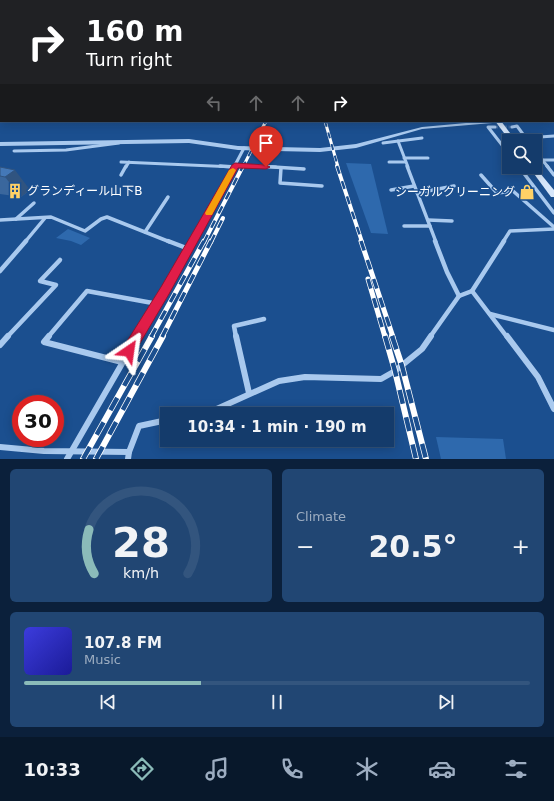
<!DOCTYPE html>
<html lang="en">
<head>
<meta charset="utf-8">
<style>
	body { margin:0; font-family:"DejaVu Sans","Noto Sans JP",sans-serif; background:#214673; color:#f1f3f6; height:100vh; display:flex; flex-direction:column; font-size:15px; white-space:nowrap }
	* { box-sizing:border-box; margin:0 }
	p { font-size:13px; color:#9dadc1 }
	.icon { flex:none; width:22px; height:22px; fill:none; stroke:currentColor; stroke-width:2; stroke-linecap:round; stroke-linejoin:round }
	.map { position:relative; height:459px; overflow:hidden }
	.drawer { display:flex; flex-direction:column; gap:10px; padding:10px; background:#0b203b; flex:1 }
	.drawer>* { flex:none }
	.banner { position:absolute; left:0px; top:0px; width:554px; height:122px; box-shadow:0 2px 10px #0003,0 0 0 1px #33557e; background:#202124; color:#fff; overflow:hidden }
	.controls { position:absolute; left:502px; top:134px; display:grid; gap:8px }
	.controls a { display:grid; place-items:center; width:40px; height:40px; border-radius:0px; background:#143b6b; box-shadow:0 2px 10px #0003,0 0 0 1px #33557e; font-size:20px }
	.speed { position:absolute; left:12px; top:395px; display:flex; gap:8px; font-size:20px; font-weight:700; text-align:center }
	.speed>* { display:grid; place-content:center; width:52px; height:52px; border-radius:50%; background:#143b6b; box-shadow:0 2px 10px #0003,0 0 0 1px #33557e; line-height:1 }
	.speed .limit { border:6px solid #d22; background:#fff; color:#111 }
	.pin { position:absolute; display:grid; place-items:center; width:34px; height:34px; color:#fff; margin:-41px -17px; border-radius:50% 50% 50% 0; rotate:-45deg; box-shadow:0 0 4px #0007 }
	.pin .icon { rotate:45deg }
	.me { position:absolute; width:44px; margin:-22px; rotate:32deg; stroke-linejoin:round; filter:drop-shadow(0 0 3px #0008) }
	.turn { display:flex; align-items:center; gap:14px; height:84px; padding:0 20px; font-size:18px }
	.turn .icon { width:52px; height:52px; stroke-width:2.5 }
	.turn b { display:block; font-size:28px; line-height:34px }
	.lanes { display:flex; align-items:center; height:38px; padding:0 20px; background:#0003; justify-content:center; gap:20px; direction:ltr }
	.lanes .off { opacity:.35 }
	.big { font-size:30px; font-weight:800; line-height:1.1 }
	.drawer .tile { flex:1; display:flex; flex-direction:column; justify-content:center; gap:6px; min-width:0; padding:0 14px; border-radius:6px; background:#214673 }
	.drawer .dial { align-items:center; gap:0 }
	.dial svg { height:104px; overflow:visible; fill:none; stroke:#33557e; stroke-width:7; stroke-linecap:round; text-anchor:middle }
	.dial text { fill:#f1f3f6; stroke:none }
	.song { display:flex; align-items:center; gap:12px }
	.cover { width:48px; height:48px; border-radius:6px; background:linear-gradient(135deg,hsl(240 70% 55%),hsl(240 70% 35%)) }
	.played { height:4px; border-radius:2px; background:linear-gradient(90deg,#8bbbb9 35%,#33557e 35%) }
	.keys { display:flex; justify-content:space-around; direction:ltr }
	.heat { display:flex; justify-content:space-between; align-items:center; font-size:22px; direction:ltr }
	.drawer .tiles { flex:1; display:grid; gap:10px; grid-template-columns:1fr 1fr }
	.tile:last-child { grid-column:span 2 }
	.trip { position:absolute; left:160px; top:407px; width:234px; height:40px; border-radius:0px; background:#143b6b; box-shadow:0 2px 10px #0003,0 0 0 1px #33557e; font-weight:800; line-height:40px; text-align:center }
	.tabs { display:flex; height:64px; justify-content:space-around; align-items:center; background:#08182b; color:#9dadc1 }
	.tabs .icon { width:28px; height:28px }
	.tabs .on { color:#8bbbb9 }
	.tabs b { font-size:18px; color:#f1f3f6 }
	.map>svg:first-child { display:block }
</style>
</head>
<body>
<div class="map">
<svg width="554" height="459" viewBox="0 0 554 459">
	<rect width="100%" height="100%" fill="#1b4f8f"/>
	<!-- green -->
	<g fill="#2e69ad">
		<path d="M 346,163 L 371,164 L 388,234 L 371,233 Z"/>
		<path d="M 68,229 L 90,238 L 81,245 L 71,241 L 56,238 Z"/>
		<path d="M 436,437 L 503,439 L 506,459 L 441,459 Z"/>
	</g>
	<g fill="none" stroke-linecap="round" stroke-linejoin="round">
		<!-- minor-tunnel -->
		<path stroke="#3d69a0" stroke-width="3" stroke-dasharray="3 1.5" stroke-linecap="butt" d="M 495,127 L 512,127"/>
		<!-- minor-far3 -->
		<g stroke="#a9c9ee" stroke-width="3">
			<path d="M 495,127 L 488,127 L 509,154"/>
			<path d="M 512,127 L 517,126 L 528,141"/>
			<path d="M 526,138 L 554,136"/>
			<path d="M 398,141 L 408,167"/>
			<path d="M 383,143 L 422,138"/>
			<path d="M 14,151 L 66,150 L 119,143"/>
			<path d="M 535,151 L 548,167"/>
			<path d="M 404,158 L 428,158"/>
			<path d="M 542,160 L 554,160"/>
			<path d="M 121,162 L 235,167"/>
			<path d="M 389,162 L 405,162"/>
			<path d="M 235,165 L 276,167"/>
			<path d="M 126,167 L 129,162"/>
			<path d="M 234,167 L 244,148"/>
		</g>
		<!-- minor-far2 -->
		<g stroke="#a9c9ee" stroke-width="3.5">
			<path d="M 220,166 L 235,167"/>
			<path d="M 258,166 L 304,169"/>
			<path d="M 407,166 L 436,242"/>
			<path d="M 547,166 L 554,175"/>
			<path d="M 519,167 L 554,213"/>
			<path d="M 281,168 L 280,183 L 322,186"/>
			<path d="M 121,175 L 126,166"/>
			<path d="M 481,175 L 497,193 L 513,191 L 554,227"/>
			<path d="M 391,190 L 414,186"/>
			<path d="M 417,193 L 454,186"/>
			<path d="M 16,219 L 34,203"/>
			<path d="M 0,220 L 51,217 L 85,231 L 101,219 L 107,217 L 170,242"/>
			<path d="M 428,220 L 452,221"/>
			<path d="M 404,226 L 430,226"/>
			<path d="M 145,232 L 168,197"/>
			<path d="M 25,242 L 45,218"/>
			<path d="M 193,242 L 235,166"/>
			<path d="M 503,242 L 510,231 L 554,229"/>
		</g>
		<!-- minor-far1 -->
		<g stroke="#a9c9ee" stroke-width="4.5">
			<path d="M 168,241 L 189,249"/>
			<path d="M 435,241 L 447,272 L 459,296"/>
			<path d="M 0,271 L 26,241"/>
			<path d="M 472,291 L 507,337"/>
			<path d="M 490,314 L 554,330"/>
			<path d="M 7,337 L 56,285 L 40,281 L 60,260"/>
			<path d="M 48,337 L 87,291 L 158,304"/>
			<path d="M 137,337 L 193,241"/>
			<path d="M 236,337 L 234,326 L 264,319"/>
			<path d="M 430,337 L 459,296 L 472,291 L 504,241"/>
		</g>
		<!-- minor -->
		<g stroke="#a9c9ee" stroke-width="6">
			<path d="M 49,336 L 44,342 L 122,362"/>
			<path d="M 236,336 L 249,393"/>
			<path d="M 507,336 L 538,377 L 554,409"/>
			<path d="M 0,345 L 8,336"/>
			<path d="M 199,414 L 210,412 L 279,381 L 305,377 L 381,379 L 395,371 L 422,349 L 431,336"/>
			<path d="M 0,447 L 44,451 L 129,452 L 139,426 L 167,420"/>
			<path d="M 67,459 L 138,336"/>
			<path d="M 128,459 L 129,452"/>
		</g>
		<!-- tertiary -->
		<path fill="#a9c9ee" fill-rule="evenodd" d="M 488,121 L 506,121 L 504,122 L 422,129 L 356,148 L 320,152 L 238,150 L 189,143 L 0,146 L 0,142 L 189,139 L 238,146 L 320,148 L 356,144 L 422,127 Z"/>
		<!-- secondary -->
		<g fill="#d6e6fa" fill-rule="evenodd">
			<path d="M 495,121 L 501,121 L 516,141 L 510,141 Z"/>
			<path d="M 529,167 L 535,167 L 554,190 L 554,197 L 551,197 Z"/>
		</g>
		<!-- rail-far3 casing -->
		<g stroke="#fff" stroke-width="3">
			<g id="rail-far3">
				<path d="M 325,121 L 338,167"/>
				<path d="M 243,167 L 266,121"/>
			</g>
		</g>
		<!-- rail-far2 casing -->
		<g stroke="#fff" stroke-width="4">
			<g id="rail-far2">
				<path d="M 337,166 L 362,242"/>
				<path d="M 204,242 L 243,166"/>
				<path d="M 211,242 L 223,218"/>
			</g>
		</g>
		<!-- rail-far1 casing -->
		<g stroke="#fff" stroke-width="5">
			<g id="rail-far1">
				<path d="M 361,241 L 393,337"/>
				<path d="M 368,279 L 385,337"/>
				<path d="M 151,337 L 204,241"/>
				<path d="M 162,337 L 211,241"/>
			</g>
		</g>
		<!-- rail casing -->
		<g stroke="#fff" stroke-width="6">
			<g id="rail">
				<path d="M 385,336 L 395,371 L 416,459"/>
				<path d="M 392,336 L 402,366 L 426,459"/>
				<path d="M 83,459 L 152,336"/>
				<path d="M 96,459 L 163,336"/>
			</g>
		</g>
		<!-- rail-far3 -->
		<use href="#rail-far3" stroke="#1b4f8f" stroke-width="2" stroke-dasharray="6" stroke-linecap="butt"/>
		<!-- rail-far2 -->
		<use href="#rail-far2" stroke="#1b4f8f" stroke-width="2.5" stroke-dasharray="8" stroke-linecap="butt"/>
		<!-- rail-far1 -->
		<use href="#rail-far1" stroke="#1b4f8f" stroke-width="3.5" stroke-dasharray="10" stroke-linecap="butt"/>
		<!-- rail -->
		<use href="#rail" stroke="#1b4f8f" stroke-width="4.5" stroke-dasharray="14" stroke-linecap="butt"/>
	</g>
	<!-- wall -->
	<path fill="#3a679d" d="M 0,167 L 30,190 L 21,197 L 0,194 Z"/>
	<!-- shaded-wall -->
	<path fill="#305480" d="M 15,170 L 30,190 L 21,197 L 5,177 Z"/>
	<!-- building -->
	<path fill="#4478b7" stroke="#305480" d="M 0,167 L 15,170 L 5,177 L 0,176 Z"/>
	<!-- sky -->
	<linearGradient id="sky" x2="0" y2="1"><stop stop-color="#0f2b4f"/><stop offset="0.5" stop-color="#39639b"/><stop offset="1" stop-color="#39639b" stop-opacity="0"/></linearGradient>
	<rect width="554" height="128" fill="url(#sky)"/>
	<!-- route -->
	<path fill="#e11d48" stroke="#92132f" d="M 235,163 L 266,165 L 270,167 L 266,169 L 238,168 L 169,294 L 133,355 L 129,357 L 124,355 L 123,351 L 124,346 L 161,287 L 232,165 Z"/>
	<!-- slow -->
	<path fill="#f59e0b" d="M 233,168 L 236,170 L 213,213 L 212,215 L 206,215 L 205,213 L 229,170 Z"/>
	<!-- icons -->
	<defs>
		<g id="building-bare" transform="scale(1.2)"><path d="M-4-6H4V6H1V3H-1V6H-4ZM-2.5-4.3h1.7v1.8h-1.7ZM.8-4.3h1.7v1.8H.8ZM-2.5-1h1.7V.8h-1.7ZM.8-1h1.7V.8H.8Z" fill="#ffd166" stroke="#1b4f8f" stroke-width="2.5" paint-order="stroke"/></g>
		<g id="shop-bare" transform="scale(1.2)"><path d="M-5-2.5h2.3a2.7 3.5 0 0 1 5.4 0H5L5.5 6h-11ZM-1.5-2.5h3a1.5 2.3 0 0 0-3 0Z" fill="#ffd166" stroke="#1b4f8f" stroke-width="2.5" paint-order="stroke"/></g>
	</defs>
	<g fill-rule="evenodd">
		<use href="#building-bare" x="15" y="191"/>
		<use href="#shop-bare" x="527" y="192"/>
	</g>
	<g text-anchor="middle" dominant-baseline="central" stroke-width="3" stroke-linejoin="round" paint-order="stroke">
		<!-- poi labels -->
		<g font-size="12" fill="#fff" stroke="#1b4f8f" text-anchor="start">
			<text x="27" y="191">グランディール山下B</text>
			<text x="515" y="192" text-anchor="end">シーガルクリーニング</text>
		</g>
	</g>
</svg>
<div class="controls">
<a><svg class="icon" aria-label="search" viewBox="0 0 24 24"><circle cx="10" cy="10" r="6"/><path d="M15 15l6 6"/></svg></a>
</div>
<div class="speed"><div class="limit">30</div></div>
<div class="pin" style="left:266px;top:167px;background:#d93025"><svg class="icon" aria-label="arrive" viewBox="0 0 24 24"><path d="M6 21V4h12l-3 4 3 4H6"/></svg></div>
<svg class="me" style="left:129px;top:351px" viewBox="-20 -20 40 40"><path d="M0-17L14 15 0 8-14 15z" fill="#e11d48" stroke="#fff" stroke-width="4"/></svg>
<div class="trip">10:34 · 1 min · 190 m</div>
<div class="banner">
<div class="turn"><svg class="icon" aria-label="right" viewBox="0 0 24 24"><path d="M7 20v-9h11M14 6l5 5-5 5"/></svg><div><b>160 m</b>Turn right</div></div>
<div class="lanes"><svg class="icon off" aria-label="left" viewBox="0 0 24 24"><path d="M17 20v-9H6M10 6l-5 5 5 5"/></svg><svg class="icon off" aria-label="ahead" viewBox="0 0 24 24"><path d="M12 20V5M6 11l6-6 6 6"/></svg><svg class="icon off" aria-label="ahead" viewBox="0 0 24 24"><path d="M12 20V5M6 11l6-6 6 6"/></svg><svg class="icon" aria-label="right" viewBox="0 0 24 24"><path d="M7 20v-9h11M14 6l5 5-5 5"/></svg></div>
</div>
</div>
<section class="drawer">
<div class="tiles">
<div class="tile dial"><svg viewBox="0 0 100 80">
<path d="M14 69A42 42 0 1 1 86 69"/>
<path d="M14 69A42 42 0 0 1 10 35" stroke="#8bbbb9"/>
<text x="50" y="56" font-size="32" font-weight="700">28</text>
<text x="50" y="72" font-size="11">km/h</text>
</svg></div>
<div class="tile"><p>Climate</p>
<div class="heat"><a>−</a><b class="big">20.5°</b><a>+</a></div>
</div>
<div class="tile">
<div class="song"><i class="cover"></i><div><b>107.8 FM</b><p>Music</p></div></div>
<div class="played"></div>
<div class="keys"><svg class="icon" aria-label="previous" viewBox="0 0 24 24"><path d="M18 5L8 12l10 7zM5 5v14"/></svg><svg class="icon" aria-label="pause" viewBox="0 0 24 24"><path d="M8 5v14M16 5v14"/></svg><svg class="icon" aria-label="next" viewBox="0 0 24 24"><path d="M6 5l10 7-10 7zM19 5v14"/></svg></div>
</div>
</div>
</section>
<nav class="tabs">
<b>10:33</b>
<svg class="icon on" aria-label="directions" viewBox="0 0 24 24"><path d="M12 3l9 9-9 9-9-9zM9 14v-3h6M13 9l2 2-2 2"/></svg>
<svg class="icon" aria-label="music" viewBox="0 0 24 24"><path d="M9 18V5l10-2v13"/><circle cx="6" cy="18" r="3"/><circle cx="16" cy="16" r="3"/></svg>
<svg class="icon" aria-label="phone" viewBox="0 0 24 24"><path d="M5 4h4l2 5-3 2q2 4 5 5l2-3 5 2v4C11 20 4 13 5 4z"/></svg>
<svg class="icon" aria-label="climate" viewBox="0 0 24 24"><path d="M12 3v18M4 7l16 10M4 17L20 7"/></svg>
<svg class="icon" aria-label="car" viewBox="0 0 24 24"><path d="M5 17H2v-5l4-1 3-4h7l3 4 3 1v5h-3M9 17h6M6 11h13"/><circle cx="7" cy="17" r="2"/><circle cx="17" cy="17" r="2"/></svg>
<svg class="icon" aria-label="filters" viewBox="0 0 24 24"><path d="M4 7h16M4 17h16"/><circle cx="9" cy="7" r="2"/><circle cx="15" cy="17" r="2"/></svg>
</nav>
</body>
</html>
